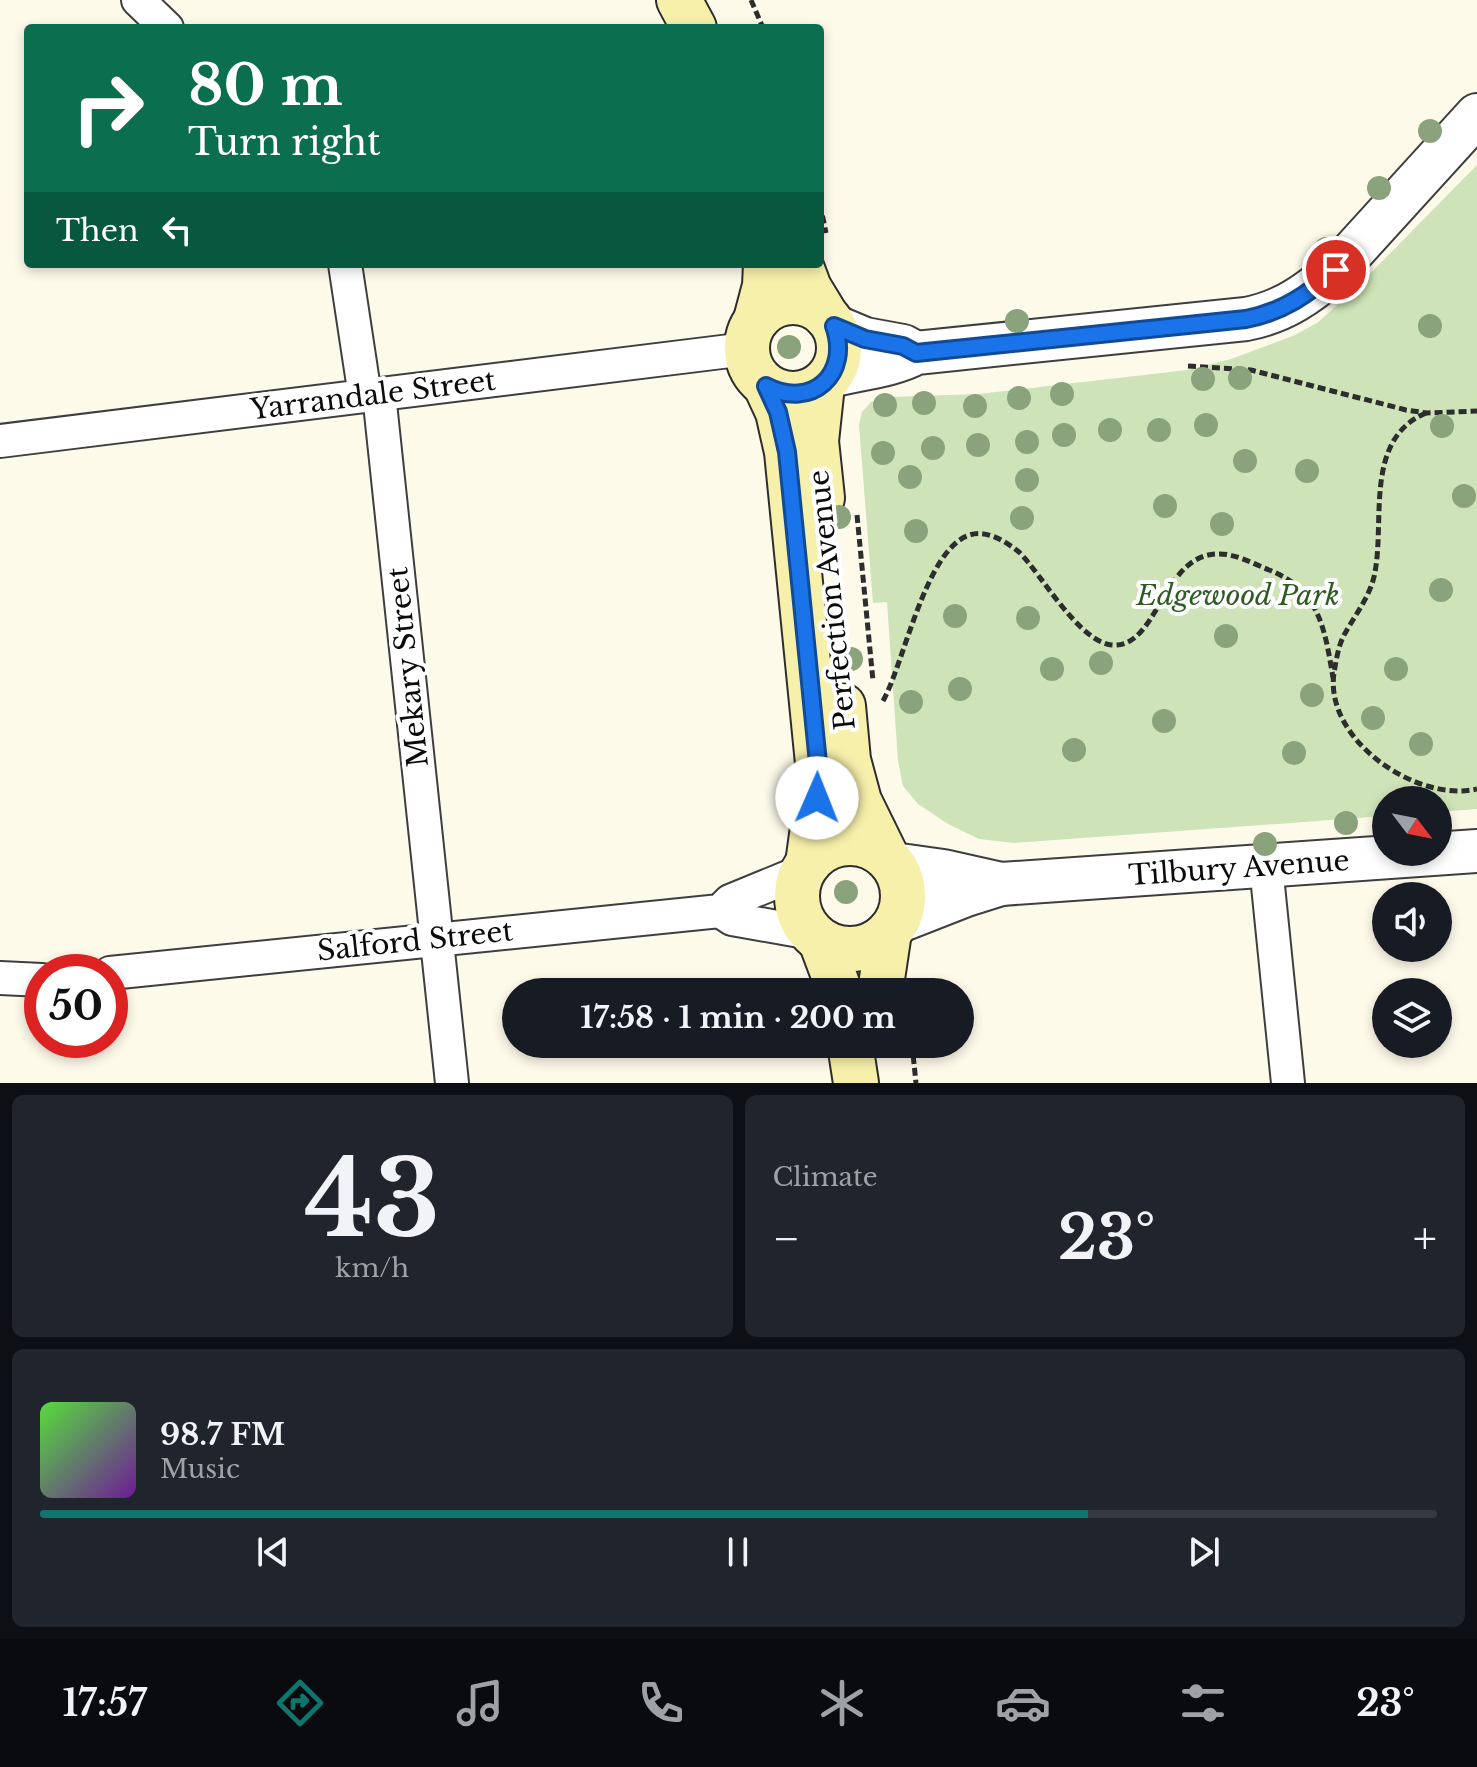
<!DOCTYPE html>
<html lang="en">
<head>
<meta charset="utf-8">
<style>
	body { margin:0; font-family:"Libre Baskerville",serif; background:#20242c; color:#f1f3f6; height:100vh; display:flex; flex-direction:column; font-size:30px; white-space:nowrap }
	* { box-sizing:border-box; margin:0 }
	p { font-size:26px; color:#9ea1a6 }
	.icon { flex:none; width:44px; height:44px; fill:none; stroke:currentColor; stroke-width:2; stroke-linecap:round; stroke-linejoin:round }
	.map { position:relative; height:1083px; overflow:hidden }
	.details { display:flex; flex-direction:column; gap:12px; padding:12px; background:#0d0f14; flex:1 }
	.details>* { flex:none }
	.hud { position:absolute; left:24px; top:24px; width:800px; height:244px; border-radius:8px; box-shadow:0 4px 12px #0003; background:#0b6e4f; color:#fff; overflow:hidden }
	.needle { width:52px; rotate:122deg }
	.buttons { position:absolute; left:1372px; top:786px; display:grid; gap:16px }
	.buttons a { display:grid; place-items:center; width:80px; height:80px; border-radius:50%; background:#171b24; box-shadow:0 4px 12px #0003; font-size:40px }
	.speed { position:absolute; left:24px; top:954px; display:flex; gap:16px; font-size:40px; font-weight:700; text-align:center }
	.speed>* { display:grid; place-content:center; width:104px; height:104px; border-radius:50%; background:#171b24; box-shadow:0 4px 12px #0003; line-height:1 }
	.speed .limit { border:12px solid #d22; background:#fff; color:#111 }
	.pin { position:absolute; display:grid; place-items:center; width:68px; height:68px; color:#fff; margin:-34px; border:4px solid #fff; border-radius:50%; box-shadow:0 2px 8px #0007 }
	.me { position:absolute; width:88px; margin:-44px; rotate:1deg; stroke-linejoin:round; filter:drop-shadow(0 0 6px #0008) }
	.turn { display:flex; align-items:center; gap:28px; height:168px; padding:0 32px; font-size:36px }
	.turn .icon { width:104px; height:104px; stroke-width:2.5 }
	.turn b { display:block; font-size:56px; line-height:68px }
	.then { display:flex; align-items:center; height:76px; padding:0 32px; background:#0003; gap:16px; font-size:30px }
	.big { font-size:60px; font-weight:700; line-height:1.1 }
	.details .card { flex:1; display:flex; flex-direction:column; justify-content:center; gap:12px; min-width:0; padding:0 28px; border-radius:12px; background:#20242c }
	.details .dial { align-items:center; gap:0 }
	.dial b { font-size:104px; line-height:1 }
	.song { display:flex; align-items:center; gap:24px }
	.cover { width:96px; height:96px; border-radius:12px; background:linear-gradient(135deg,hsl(110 70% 55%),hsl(280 70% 35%)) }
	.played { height:8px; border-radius:4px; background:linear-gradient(90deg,#0f766e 75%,#363941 75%) }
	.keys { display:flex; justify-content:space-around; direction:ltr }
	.heat { display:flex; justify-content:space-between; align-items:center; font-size:44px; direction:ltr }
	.details .tiles { flex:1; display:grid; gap:12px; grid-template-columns:1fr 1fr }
	.card:last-child { grid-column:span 2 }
	.trip { position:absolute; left:502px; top:978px; width:472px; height:80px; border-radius:40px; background:#171b24; box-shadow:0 4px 12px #0003; font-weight:700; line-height:80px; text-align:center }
	.menu { display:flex; height:128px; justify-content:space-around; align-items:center; background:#090b0e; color:#9ea1a6 }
	.menu .icon { width:56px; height:56px }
	.menu .on { color:#0f766e }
	.menu b { font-size:36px; color:#f1f3f6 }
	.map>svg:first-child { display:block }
</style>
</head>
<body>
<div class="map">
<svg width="1477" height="1083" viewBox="0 0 1477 1083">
	<rect width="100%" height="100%" fill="#fdfaea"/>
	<!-- green -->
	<path fill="#cee3b8" d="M 1477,165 L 1477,809 L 1438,812 L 1438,800 L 1386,800 L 1386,816 L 1014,843 L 979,839 L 948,824 L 918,804 L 903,786 L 898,761 L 887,602 L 873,603 L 859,425 L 862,412 L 871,402 L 890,397 L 978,394 L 1187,370 L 1231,359 L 1293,336 L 1317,323 L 1353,291 Z"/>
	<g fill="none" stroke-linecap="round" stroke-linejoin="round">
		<!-- minor casing -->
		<g stroke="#3e3e3e" stroke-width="36">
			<g id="minor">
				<path d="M 138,0 L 167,28"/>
				<path d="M 345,264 L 365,396"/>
				<path d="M 379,394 L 452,1083"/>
				<path d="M 0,441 L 746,349"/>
				<path d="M 1266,866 L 1288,1083"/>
				<path d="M 720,911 L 732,919 L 811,933"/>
				<path d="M 110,973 L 720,911 L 730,901 L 803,871"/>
				<path d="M 0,978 L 42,980"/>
			</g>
		</g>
		<!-- tertiary casing -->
		<g stroke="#3e3e3e" stroke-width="46">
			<g id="tertiary">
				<path d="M 834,326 L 865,339 L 903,346 L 914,352"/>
				<path d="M 830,376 C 857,369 893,366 916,353 L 1246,319 C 1283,312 1308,294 1336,270 L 1477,115"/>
				<path d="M 893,864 L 943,871 L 1001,884"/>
				<path d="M 897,922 L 966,895 L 1001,884 L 1477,851"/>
			</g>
		</g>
		<!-- secondary casing -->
		<g stroke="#2d2d2d" stroke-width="48">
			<g id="secondary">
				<path d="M 679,0 L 694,28"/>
				<path d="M 800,264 L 809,288 L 826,316"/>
				<circle cx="793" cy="348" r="46"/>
				<path d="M 756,320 L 765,286 L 766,264"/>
				<path d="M 822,385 L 816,441 L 822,498"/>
				<path d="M 766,386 L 778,412 L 787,452 L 818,763 L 817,798 L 808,864"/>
				<path d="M 843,706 L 848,760 L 859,801 L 886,856"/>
				<circle cx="850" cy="896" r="53"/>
				<path d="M 821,941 L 840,992"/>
				<path d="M 880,992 L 889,932"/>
				<path d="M 850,1044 L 856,1083"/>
			</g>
		</g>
		<!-- path -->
		<g stroke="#2d2d2d" stroke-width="5" stroke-dasharray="8 4" stroke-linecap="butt">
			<path d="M 751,0 L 763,28"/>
			<path d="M 820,204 L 826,233"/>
			<path d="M 1188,366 L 1251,370 L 1406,410 L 1427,413 L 1477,411"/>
			<path d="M 1426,413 C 1364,439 1385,519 1375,572 C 1371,596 1354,616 1343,637 C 1338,648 1336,661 1334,673 C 1324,740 1417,803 1477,789"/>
			<path d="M 857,515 L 873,681"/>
			<path d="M 883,701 C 904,663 925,553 967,536 C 985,528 1005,541 1019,552 C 1042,575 1079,642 1112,645 C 1158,649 1162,555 1217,554 C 1234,553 1252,563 1269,570 C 1320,590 1325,630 1333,678"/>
			<path d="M 912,1044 L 916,1083"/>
		</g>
		<!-- minor -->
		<use href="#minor" stroke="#fff" stroke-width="32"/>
		<!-- tertiary -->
		<use href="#tertiary" stroke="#fff" stroke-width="42"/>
		<!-- secondary -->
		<use href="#secondary" stroke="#f7f0ab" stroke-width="44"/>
	</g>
	<!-- trees -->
	<g fill="#8ba37c">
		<circle cx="1430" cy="131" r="12"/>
		<circle cx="1379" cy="188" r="12"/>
		<circle cx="1326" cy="249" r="12"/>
		<circle cx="1017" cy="321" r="12"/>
		<circle cx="1430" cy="326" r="12"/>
		<circle cx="789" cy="347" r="12"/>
		<circle cx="1240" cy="378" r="12"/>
		<circle cx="1203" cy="379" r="12"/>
		<circle cx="1062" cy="394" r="12"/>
		<circle cx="1019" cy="398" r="12"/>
		<circle cx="924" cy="403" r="12"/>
		<circle cx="885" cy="405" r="12"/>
		<circle cx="975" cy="406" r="12"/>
		<circle cx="1206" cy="425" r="12"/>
		<circle cx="1442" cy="426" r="12"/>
		<circle cx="1110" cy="430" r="12"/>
		<circle cx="1159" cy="430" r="12"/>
		<circle cx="1064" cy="435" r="12"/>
		<circle cx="1027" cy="442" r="12"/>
		<circle cx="978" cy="445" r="12"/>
		<circle cx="933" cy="448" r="12"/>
		<circle cx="883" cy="453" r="12"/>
		<circle cx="1245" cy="461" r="12"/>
		<circle cx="1307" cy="471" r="12"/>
		<circle cx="910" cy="477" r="12"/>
		<circle cx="1027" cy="480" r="12"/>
		<circle cx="1464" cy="496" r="12"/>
		<circle cx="1165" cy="506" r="12"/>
		<circle cx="839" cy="517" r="12"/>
		<circle cx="1022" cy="518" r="12"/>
		<circle cx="1222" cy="524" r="12"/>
		<circle cx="916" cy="531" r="12"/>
		<circle cx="1441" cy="590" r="12"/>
		<circle cx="955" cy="616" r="12"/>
		<circle cx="1028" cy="618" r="12"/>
		<circle cx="1226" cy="636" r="12"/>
		<circle cx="851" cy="659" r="12"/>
		<circle cx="1101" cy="663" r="12"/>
		<circle cx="1052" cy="669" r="12"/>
		<circle cx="1396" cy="669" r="12"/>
		<circle cx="960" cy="689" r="12"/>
		<circle cx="1312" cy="695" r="12"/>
		<circle cx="911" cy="702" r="12"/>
		<circle cx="1373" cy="718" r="12"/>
		<circle cx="1164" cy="721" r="12"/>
		<circle cx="1421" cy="744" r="12"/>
		<circle cx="1074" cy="750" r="12"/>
		<circle cx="1294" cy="753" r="12"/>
		<circle cx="1346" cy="823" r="12"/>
		<circle cx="1265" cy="844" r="12"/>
		<circle cx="846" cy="892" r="12"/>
	</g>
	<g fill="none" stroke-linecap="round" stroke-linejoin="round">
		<!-- route casing -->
		<g stroke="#114b97" stroke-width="20">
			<path id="route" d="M 817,798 L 818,763 L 787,452 L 778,412 L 766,386 C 812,410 851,374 834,326 L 865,339 L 903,346 L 916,353 L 1246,319 C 1283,312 1308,294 1336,270"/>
		</g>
		<!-- route -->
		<use href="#route" stroke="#1a73e8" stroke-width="14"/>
	</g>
	<g text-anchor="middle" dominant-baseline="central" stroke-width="8" stroke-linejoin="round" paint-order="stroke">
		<!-- street labels -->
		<g font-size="28" fill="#0b0b0b" stroke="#fff">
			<text transform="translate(373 395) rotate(-7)">Yarrandale Street</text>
			<text transform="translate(832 600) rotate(-96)">Perfection Avenue</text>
			<text transform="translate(408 667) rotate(-96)">Mekary Street</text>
			<text transform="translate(1239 868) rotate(-4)">Tilbury Avenue</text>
			<text transform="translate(415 941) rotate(-6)">Salford Street</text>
		</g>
		<!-- park labels -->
		<g font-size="28" font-style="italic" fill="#2d5b22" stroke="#fff">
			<text x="1238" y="595">Edgewood Park</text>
		</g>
	</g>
</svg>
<div class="buttons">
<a><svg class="needle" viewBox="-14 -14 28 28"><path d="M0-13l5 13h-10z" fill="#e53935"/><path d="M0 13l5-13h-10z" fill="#9ea1a6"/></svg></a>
<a><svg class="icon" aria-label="sound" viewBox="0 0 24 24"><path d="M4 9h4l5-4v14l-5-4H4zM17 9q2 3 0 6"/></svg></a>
<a><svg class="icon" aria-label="layers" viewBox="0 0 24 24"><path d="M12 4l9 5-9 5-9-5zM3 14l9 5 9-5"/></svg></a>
</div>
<div class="speed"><div class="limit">50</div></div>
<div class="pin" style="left:1336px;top:270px;background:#d93025"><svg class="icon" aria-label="arrive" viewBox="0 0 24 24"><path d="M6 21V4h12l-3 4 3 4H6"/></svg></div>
<svg class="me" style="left:817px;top:798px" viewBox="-20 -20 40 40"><circle r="19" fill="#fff"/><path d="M0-13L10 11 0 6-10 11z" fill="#1a73e8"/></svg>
<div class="trip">17:58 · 1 min · 200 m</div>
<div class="hud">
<div class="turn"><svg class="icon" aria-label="right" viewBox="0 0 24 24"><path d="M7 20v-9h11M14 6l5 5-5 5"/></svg><div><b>80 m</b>Turn right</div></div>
<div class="then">Then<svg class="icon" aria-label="left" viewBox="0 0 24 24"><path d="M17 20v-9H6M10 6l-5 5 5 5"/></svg></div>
</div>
</div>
<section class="details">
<div class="tiles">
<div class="card dial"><b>43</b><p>km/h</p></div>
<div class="card"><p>Climate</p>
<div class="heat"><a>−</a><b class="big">23°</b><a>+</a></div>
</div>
<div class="card">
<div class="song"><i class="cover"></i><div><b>98.7 FM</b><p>Music</p></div></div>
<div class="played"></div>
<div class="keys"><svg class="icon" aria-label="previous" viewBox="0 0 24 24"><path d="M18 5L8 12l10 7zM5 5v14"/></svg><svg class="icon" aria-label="pause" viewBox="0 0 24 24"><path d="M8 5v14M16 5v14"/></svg><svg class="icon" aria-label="next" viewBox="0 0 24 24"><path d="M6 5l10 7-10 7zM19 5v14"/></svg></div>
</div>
</div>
</section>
<nav class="menu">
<b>17:57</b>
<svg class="icon on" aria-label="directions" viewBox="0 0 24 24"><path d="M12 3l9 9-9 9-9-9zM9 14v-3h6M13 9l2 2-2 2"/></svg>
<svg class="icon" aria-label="music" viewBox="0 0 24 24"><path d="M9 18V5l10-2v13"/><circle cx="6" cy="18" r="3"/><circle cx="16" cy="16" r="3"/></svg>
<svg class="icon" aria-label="phone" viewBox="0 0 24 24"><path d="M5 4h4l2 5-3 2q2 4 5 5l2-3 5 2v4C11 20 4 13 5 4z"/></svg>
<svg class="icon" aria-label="climate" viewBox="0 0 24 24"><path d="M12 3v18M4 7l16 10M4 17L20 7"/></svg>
<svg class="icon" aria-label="car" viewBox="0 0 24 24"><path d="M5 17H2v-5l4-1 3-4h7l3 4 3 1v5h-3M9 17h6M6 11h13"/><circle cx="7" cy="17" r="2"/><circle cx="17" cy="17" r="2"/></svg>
<svg class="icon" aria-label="filters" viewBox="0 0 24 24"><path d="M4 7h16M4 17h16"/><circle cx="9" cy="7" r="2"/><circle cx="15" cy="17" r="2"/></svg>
<b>23°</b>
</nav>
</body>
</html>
